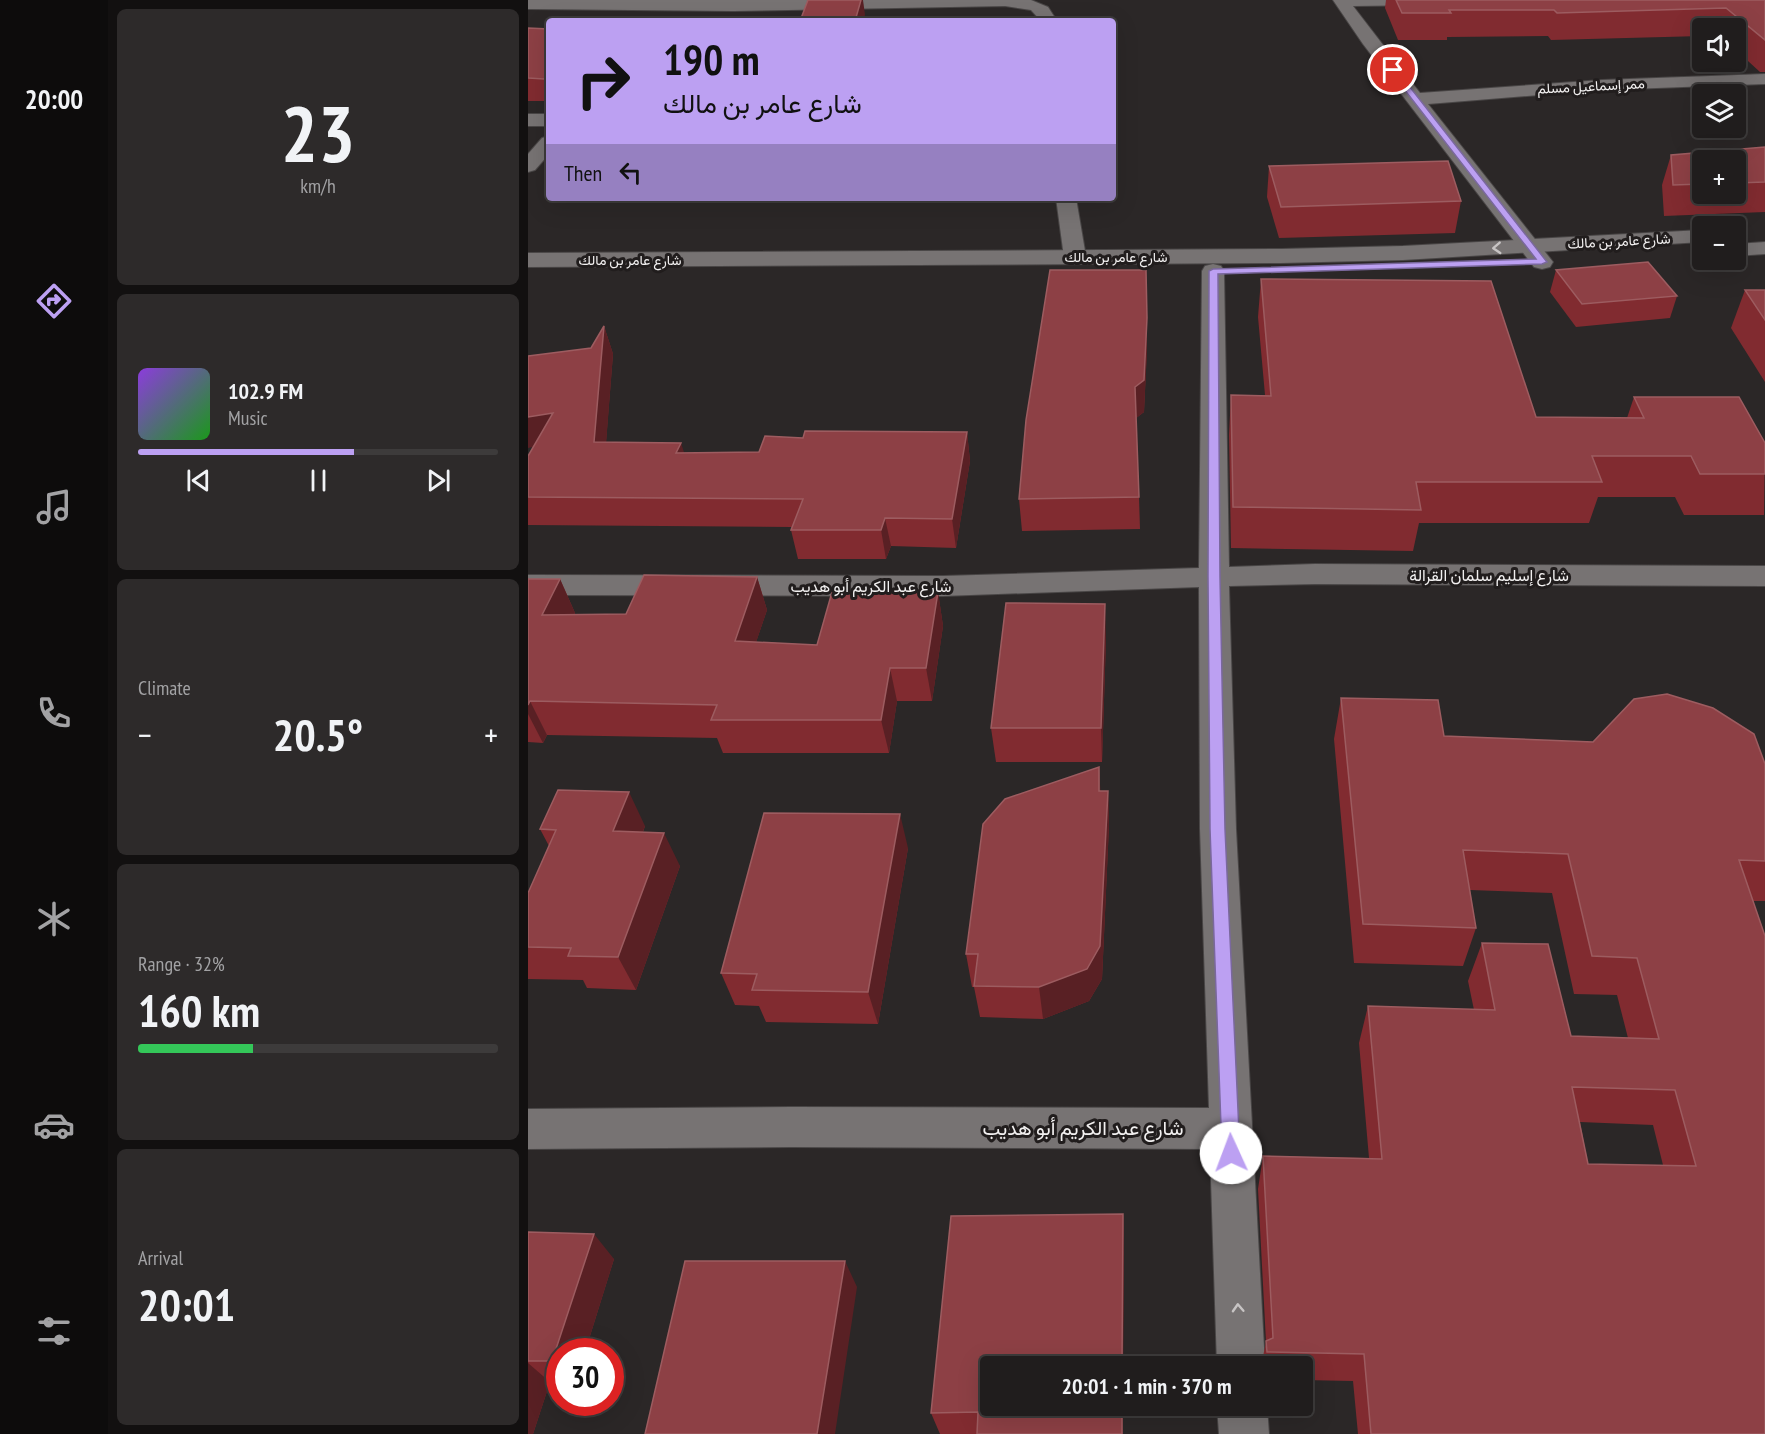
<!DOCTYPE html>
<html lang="en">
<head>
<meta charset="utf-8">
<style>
	body { margin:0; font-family:"PT Sans Narrow",Vazirmatn,sans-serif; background:#2d2a2a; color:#f1f3f6; height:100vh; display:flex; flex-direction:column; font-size:22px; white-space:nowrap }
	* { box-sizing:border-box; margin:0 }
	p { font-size:20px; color:#a2a2a4 }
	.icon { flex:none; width:33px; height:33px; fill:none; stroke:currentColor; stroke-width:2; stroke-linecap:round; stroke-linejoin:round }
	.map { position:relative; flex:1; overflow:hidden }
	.drawer { display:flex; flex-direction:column; gap:9px; padding:9px; background:#121010; width:420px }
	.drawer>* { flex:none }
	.hud { position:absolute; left:18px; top:18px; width:570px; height:183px; border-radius:6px; box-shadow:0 6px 24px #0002,0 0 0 2px #3d3b3b; background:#bca0f2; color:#111; overflow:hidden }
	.fabs { position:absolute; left:1164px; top:18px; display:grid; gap:12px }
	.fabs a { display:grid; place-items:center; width:54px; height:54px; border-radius:6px; background:#201d1d; box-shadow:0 6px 24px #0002,0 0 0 2px #3d3b3b; font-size:30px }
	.speed { position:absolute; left:18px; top:1338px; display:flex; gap:12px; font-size:30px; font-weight:700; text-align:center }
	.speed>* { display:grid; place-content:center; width:78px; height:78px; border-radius:50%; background:#201d1d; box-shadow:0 6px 24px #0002,0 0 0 2px #3d3b3b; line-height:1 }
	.speed .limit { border:9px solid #d22; background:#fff; color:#111 }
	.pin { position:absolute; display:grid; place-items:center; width:51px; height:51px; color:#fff; margin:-26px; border:3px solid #fff; border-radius:50%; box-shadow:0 2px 6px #0007 }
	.me { position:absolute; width:66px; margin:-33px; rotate:358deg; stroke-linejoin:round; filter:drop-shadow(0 0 4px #0008) }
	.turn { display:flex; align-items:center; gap:21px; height:126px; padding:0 18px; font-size:27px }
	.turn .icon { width:78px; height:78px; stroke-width:2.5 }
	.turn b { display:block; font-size:42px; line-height:51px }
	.then { display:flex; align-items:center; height:57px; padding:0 18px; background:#0003; gap:12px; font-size:22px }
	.big { font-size:45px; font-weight:800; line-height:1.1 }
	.drawer .card { flex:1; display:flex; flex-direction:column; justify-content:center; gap:9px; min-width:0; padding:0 21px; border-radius:9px; background:#2d2a2a }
	.drawer .dial { align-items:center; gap:0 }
	.dial b { font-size:78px; line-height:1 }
	.song { display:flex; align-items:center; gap:18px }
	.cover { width:72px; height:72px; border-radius:9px; background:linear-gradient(135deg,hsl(270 70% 55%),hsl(120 70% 35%)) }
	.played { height:6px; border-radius:3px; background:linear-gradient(90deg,#bca0f2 60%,#3d3b3b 60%) }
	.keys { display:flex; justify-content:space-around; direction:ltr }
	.heat { display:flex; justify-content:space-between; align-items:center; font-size:33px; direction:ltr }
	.charge { height:9px; border-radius:4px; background:linear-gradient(90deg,#34c759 32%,#3d3b3b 0) }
	.trip { position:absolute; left:452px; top:1356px; width:333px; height:60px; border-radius:6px; background:#201d1d; box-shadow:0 6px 24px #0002,0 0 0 2px #3d3b3b; font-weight:800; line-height:60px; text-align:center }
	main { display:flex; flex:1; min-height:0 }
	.menu { display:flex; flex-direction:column; width:108px; justify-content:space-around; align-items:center; background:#0d0c0c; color:#a2a2a4 }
	.menu .icon { width:42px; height:42px }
	.menu .on { color:#bca0f2 }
	.menu b { font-size:27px; color:#f1f3f6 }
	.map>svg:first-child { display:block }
</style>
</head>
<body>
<main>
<nav class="menu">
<b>20:00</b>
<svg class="icon on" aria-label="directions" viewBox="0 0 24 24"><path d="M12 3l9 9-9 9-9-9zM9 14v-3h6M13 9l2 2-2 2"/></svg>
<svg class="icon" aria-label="music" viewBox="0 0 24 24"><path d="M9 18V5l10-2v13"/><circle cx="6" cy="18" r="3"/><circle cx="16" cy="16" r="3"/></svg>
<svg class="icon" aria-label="phone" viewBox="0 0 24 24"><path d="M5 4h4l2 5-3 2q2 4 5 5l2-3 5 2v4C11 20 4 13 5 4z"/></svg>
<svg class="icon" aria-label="climate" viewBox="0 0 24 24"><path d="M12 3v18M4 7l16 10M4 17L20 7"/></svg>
<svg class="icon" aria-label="car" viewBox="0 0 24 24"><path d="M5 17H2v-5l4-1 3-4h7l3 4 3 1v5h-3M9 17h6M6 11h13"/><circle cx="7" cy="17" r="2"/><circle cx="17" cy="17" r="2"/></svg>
<svg class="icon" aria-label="filters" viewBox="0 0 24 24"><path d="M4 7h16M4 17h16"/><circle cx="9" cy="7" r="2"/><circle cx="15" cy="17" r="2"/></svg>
</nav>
<section class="drawer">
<div class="card dial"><b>23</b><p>km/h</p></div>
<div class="card">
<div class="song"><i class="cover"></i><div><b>102.9 FM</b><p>Music</p></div></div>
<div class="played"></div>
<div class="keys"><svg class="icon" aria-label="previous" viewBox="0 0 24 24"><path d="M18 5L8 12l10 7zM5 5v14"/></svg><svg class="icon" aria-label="pause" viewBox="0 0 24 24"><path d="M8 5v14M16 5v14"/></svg><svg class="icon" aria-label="next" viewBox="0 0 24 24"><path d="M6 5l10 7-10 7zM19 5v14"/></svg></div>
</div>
<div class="card"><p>Climate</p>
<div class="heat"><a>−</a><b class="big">20.5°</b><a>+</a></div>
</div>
<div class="card"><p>Range · 32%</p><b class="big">160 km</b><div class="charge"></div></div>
<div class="card"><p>Arrival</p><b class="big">20:01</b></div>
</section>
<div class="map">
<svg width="1237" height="1434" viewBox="0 0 1237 1434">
	<rect width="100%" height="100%" fill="#2b2727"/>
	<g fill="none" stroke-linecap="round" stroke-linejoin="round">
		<!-- street casing -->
		<g stroke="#494646" stroke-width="2">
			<g id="street">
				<path d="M 0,0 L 503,0 L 520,7 L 529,21 L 513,21 L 503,10 L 477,6 L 206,11 L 0,9 Z"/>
				<path d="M 805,0 L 910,0 L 902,5 L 825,6 L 892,93 L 1074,80 L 1237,74 L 1237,84 L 1074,90 L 900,104 L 1025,262 L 1022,267 L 1014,269 L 1006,267 L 835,44 Z"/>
				<rect x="0" y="114" width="21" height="12"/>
				<path d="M 21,136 L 21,154 L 7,170 L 0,172 L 0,154 L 14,138 Z"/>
				<path d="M 528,198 L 548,198 L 558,257 L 555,262 L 547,264 L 539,262 L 536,257 Z"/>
				<path d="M 685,264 L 693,266 L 696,271 L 701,567 L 787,564 L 1237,566 L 1237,586 L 787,584 L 701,586 L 708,829 L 737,1366 L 689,1366 L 682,1149 L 263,1147 L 0,1149 L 0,1109 L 263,1107 L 681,1108 L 672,829 L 671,587 L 415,596 L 0,595 L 0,575 L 415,576 L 671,568 L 674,271 L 677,266 Z"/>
				<path d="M 689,1406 L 739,1406 L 741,1434 L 691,1434 Z"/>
			</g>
		</g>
		<!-- secondary casing -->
		<g stroke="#494646" stroke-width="2">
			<g id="secondary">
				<path d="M 1174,230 L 1174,242 L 875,260 L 753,263 L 0,267 L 0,253 L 753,249 L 875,246 Z"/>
				<path d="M 1237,242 L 1237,254 L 1208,256 L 1208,244 Z"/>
			</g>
		</g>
		<!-- street -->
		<use href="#street" fill="#777373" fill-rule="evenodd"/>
		<!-- secondary -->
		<use href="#secondary" fill="#777373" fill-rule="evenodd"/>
	</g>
	<!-- wall -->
	<g fill="#812b30" fill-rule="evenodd">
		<path d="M 858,0 L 1237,0 L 1237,72 L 1232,72 L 1208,50 L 1208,28 L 1174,28 L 1174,36 L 1023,40 L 1020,36 L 919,37 L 919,40 L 870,40 L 857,8 Z"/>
		<path d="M 0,28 L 21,29 L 21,101 L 0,101 Z"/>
		<path d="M 1237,147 L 1237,212 L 1136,216 L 1134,185 L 1143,155 ZM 1174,160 L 1208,160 L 1208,194 L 1174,194 Z"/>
		<path d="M 741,166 L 933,201 L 927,233 L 751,238 L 739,197 Z"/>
		<path d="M 1028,270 L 1149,296 L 1142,318 L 1048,327 L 1022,292 Z"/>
		<path d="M 733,279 L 1008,417 L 1099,418 L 1106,397 L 1237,443 L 1236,515 L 1156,515 L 1147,497 L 1070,497 L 1061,523 L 891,523 L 885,551 L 703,548 L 701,435 L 703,395 L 737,395 L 730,317 Z"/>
		<path d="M 1217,290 L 1237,290 L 1237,382 L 1203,328 Z"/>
		<path d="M 619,318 L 619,349 L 616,412 L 608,418 L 611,497 L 612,529 L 494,531 L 491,499 Z"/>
		<path d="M 76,326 L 85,354 L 78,442 L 156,453 L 231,452 L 275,438 L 439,432 L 442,461 L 428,548 L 363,546 L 358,559 L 270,559 L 263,530 L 264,527 L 0,525 L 0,497 L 63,348 Z"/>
		<path d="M 229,577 L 239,610 L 228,642 L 289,645 L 410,592 L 415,626 L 404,701 L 369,701 L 361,753 L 195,753 L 189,738 L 19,735 L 15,743 L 0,742 L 0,579 L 32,579 L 47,613 L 46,615 L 98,614 Z"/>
		<path d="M 578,638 L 574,762 L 468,762 L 463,728 Z"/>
		<path d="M 813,698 L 916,736 L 1237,764 L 1237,901 L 1225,901 L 1237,1434 L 830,1434 L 825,1381 L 774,1380 L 774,1366 L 733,1366 L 738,1342 L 730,1189 L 735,1156 L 841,1158 L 831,1043 L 840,1006 L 946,1010 L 940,981 L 954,943 L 1043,1036 L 1100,1038 L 1089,995 L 1046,994 L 1024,893 L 942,890 L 948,928 L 935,966 L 826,963 L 806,739 ZM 1052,1122 L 1125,1125 L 1135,1165 L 1060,1164 Z"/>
		<path d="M 571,767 L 572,791 L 580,791 L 581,825 L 574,979 L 561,1001 L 515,1019 L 452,1017 L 446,987 L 444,987 L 438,954 Z"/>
		<path d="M 117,826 L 115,832 L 152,866 L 108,990 L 59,988 L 55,980 L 0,979 L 0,893 L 21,846 L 12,829 Z"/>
		<path d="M 380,848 L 350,1024 L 238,1022 L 231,1006 L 207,1005 L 193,973 Z"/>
		<path d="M 595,1214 L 596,1241 L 595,1366 L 462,1366 L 595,1406 L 595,1434 L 412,1434 L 403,1413 Z"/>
		<path d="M 0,1232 L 86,1259 L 57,1352 L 32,1352 L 32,1382 L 22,1382 L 5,1434 L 0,1434 Z"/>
	</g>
	<!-- shaded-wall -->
	<g fill="#592024">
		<path d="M 333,0 L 335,0 L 337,15 L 335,21 L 327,21 Z"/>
		<path d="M 21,73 L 21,94 L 16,79 Z"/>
		<path d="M 619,318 L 619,349 L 616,412 L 607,419 L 607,387 Z"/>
		<path d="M 76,326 L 85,354 L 76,470 L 66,442 Z"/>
		<path d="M 25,413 L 36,441 L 0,448 L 0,417 Z"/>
		<path d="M 439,432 L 442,461 L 428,548 L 424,519 Z"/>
		<path d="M 153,443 L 162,471 L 148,453 Z"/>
		<path d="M 357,518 L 363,546 L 358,559 L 353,530 Z"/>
		<path d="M 229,577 L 239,610 L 217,675 L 207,641 Z"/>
		<path d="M 32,579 L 47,613 L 29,648 L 14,615 Z"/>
		<path d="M 410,592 L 415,626 L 404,701 L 398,668 Z"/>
		<path d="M 577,604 L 578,638 L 574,762 L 573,728 Z"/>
		<path d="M 362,668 L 369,701 L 361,753 L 353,720 Z"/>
		<path d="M 2,701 L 19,735 L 15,743 L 0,714 L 0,705 Z"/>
		<path d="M 571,767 L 573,801 L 571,791 Z"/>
		<path d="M 580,791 L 581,825 L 574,979 L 561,1001 L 515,1019 L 511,987 Z"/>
		<path d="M 101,792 L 117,826 L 102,865 L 85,831 Z"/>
		<path d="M 372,814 L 380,848 L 350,1024 L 340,992 Z"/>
		<path d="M 136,833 L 152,866 L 108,990 L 90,957 Z"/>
		<path d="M 595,1214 L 596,1241 L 595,1366 L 594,1366 Z"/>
		<path d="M 66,1234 L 86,1259 L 57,1352 L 32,1352 L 32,1369 L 24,1361 Z"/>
		<path d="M 317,1261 L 329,1287 L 307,1434 L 289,1434 Z"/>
		<path d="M 0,1363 L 22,1382 L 5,1434 L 0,1434 Z"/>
		<rect x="594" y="1406" width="1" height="28"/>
	</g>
	<!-- building -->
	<g fill="#8d4045" stroke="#9d5c60" stroke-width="1.5" fill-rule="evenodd">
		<path d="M 280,0 L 333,0 L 327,21 L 272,21 Z"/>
		<path d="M 868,0 L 1237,0 L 1237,40 L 1198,8 L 1029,13 L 1026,10 L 921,10 L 923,13 L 874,13 Z"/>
		<path d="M 0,28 L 21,29 L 21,73 L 16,79 L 0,78 Z"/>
		<path d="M 1237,147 L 1237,182 L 1208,183 L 1208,160 L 1174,160 L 1174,184 L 1145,185 L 1143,155 Z"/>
		<path d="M 920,161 L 933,201 L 753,207 L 741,166 Z"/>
		<path d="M 1120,262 L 1149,296 L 1054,304 L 1028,270 Z"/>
		<path d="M 522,270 L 618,270 L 619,318 L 616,380 L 607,387 L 611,497 L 491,499 L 498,420 Z"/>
		<path d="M 733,279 L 963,281 L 1008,417 L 1116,418 L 1106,397 L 1211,397 L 1237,443 L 1237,474 L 1172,474 L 1163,456 L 1064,456 L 1074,482 L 888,482 L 893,510 L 705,507 L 703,395 L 743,396 Z"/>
		<path d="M 1217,290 L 1237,290 L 1237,320 Z"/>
		<path d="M 76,326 L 66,442 L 153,443 L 148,453 L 231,452 L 237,436 L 275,438 L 277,431 L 439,432 L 424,519 L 357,518 L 353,530 L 263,530 L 275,499 L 0,497 L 0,456 L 25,413 L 0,417 L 0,356 L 63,348 Z"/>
		<path d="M 116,575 L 229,577 L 207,641 L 289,645 L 304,592 L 410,592 L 398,668 L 362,668 L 353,720 L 183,720 L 189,705 L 2,701 L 0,705 L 0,579 L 32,579 L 14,615 L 98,614 Z"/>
		<path d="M 478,603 L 577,604 L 573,728 L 463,728 Z"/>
		<path d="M 1139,694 L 1185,708 L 1226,734 L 1237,764 L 1237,861 L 1211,860 L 1237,936 L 1237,1434 L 843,1434 L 836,1354 L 739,1352 L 738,1341 L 745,1338 L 735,1156 L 854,1159 L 840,1006 L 967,1010 L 954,943 L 1020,944 L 1043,1036 L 1131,1039 L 1109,958 L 1064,956 L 1040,854 L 935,850 L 948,928 L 835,924 L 813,698 L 910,700 L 916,736 L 1065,742 L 1106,699 ZM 1044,1087 L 1147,1090 L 1168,1166 L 1060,1164 Z"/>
		<path d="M 571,767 L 571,791 L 580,791 L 572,946 L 559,969 L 511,987 L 446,986 L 450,954 L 438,954 L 455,824 L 477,799 Z"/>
		<path d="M 30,790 L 101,792 L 85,831 L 136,833 L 90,957 L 40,956 L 43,948 L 0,947 L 0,893 L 28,830 L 12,829 Z"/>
		<path d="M 236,813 L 372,814 L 340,992 L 224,990 L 229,974 L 193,973 Z"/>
		<path d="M 595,1214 L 594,1366 L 462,1366 L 462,1406 L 594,1406 L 594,1434 L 449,1434 L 450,1412 L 403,1413 L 423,1216 Z"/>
		<path d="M 0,1232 L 66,1234 L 24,1361 L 0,1361 Z"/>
		<path d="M 157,1261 L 317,1261 L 289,1434 L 117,1434 Z"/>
	</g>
	<!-- one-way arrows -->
	<defs><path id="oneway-chevron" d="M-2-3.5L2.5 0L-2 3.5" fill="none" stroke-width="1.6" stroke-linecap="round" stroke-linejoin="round" transform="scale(1.5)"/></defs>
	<g stroke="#c7c4c4">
		<use href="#oneway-chevron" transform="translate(969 248) rotate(177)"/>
		<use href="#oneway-chevron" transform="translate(710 1308) rotate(-93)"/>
	</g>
	<!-- route -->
	<path fill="#bca0f2" stroke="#7a689d" stroke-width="1.5" d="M 862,68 L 867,68 L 1019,262 L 1014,264 L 690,274 L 692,577 L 697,829 L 712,1153 L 710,1159 L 703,1161 L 697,1159 L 694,1153 L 682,829 L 680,577 L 681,271 L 685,269 L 1008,259 L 862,71 Z"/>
	<g text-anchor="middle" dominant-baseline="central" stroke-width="6" stroke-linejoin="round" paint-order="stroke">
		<!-- far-street labels -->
		<g font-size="14" fill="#f2f0f0" stroke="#211d1d">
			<text transform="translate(1063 86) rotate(-3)">ممر إسماعيل مسلم</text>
			<text transform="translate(1091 241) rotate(-3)">شارع عامر بن مالك</text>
			<text x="588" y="257">شارع عامر بن مالك</text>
			<text x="102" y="260">شارع عامر بن مالك</text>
		</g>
		<!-- street labels -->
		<g font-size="16" fill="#f2f0f0" stroke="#211d1d">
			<text x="961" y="575">شارع إسليم سلمان القرالة</text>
			<text x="343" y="586">شارع عبد الكريم أبو هديب</text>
		</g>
		<!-- near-street labels -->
		<g font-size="20" fill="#f2f0f0" stroke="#211d1d">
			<text x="555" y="1128">شارع عبد الكريم أبو هديب</text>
		</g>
	</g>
</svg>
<div class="fabs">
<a><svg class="icon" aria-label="sound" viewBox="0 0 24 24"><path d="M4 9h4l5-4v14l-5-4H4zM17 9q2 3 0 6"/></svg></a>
<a><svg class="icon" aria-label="layers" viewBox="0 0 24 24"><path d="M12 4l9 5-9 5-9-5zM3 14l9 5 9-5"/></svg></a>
<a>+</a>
<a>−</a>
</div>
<div class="speed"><div class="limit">30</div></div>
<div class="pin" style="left:865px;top:70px;background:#d93025"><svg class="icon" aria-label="arrive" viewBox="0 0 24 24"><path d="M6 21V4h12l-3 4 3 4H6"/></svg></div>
<svg class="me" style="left:703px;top:1153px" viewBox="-20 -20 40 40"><circle r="19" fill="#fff"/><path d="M0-13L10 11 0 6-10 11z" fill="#bca0f2"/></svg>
<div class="trip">20:01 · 1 min · 370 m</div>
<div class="hud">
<div class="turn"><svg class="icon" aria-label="right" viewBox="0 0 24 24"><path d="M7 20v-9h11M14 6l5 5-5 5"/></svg><div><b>190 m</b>شارع عامر بن مالك</div></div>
<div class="then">Then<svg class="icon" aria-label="left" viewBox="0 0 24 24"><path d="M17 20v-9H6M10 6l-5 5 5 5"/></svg></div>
</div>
</div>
</main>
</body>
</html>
